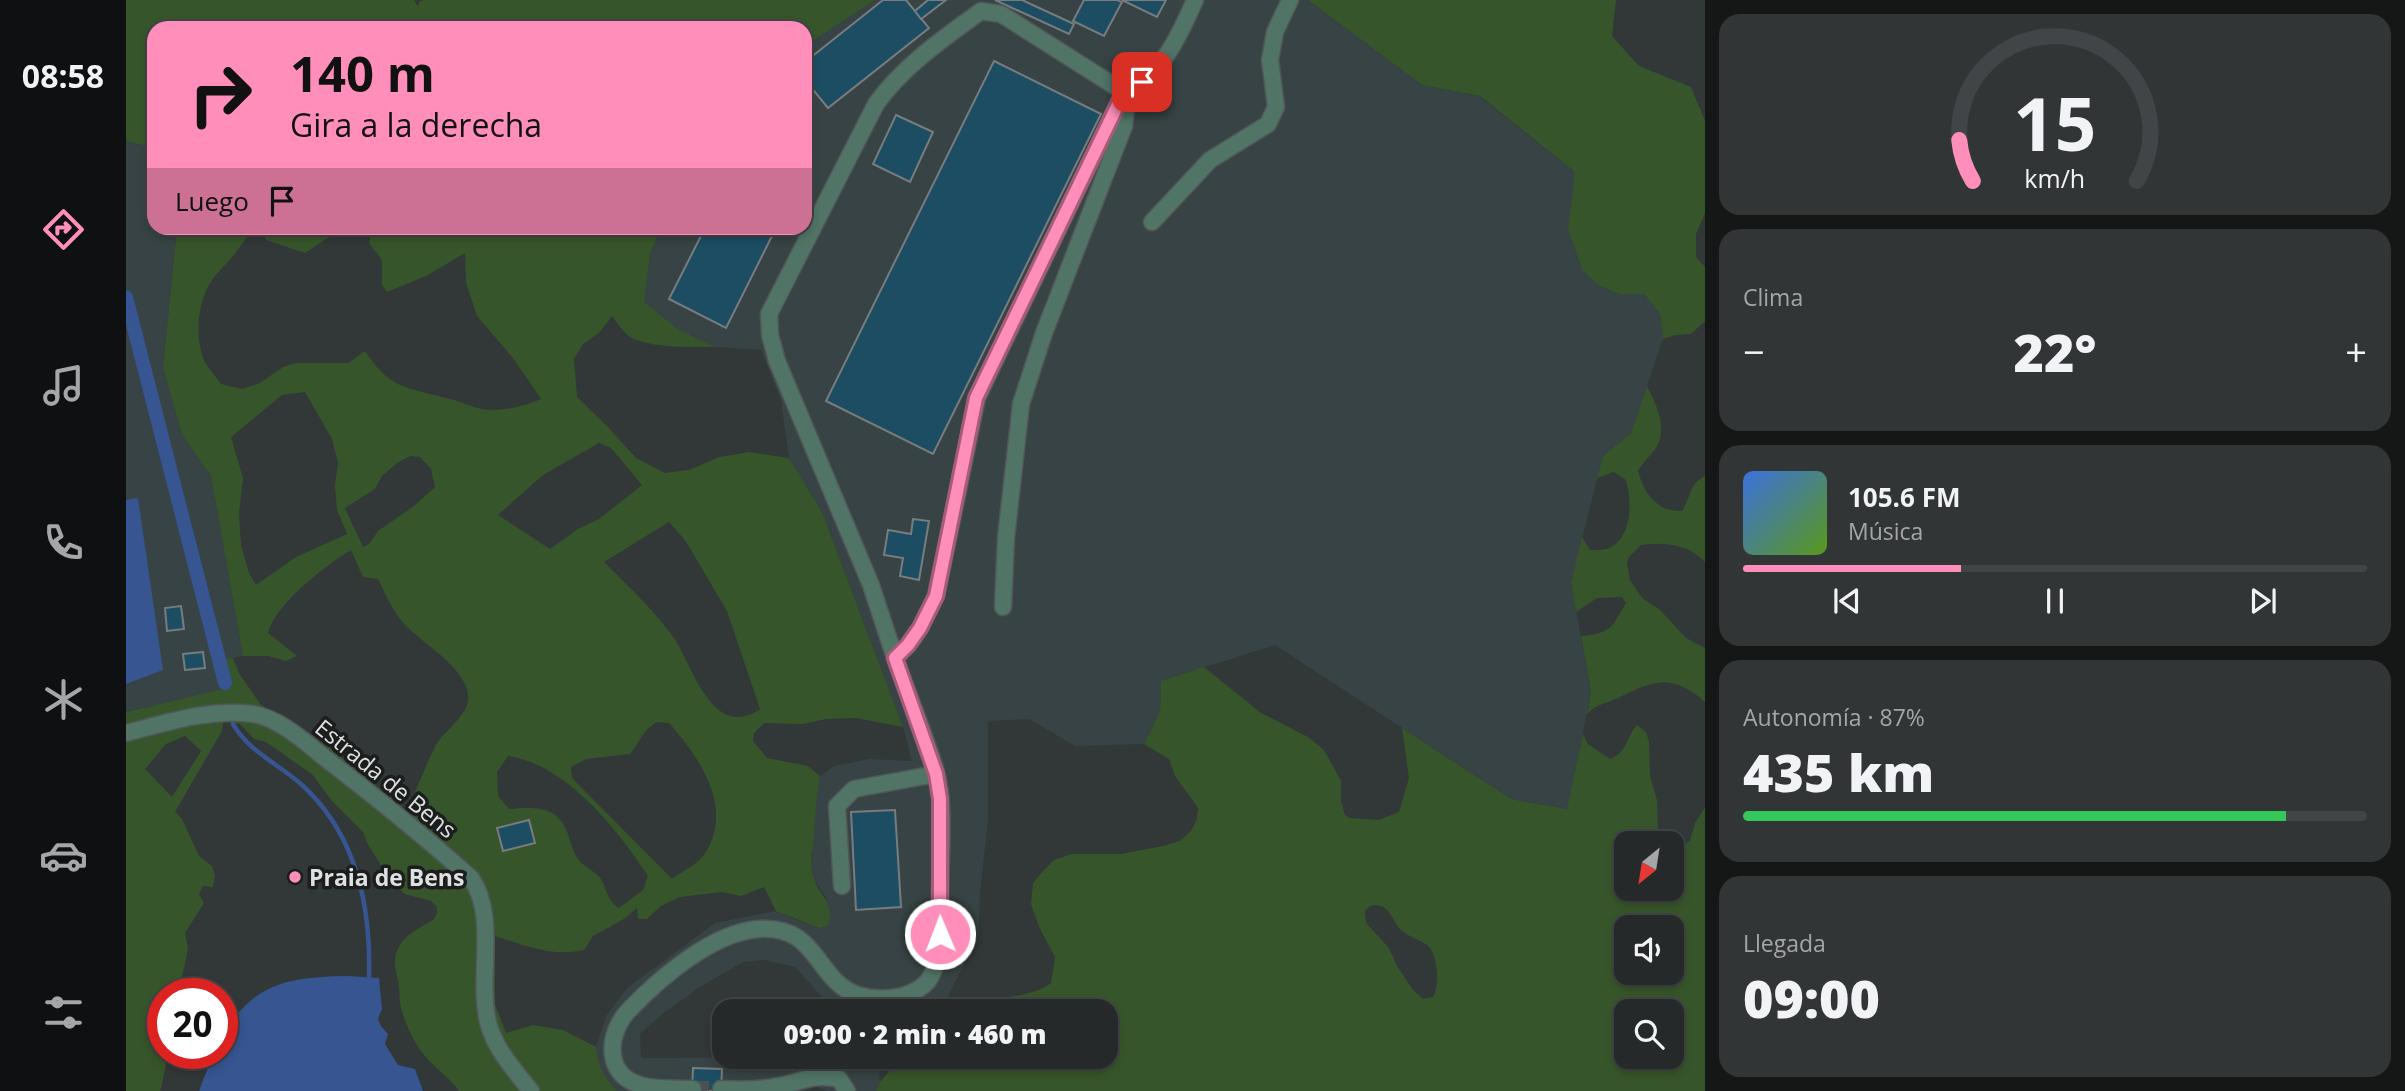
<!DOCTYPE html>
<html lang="es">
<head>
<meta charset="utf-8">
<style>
	body { margin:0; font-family:"Open Sans",sans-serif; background:#323536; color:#f1f3f6; height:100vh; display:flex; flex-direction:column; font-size:26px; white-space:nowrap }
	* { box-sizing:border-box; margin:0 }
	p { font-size:23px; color:#a4a6a8 }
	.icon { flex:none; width:38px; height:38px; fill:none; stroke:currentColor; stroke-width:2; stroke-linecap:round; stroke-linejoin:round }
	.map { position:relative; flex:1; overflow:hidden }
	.panel { display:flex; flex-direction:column; gap:14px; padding:14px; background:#151717; width:700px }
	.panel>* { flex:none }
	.guide { position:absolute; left:21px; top:21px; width:665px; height:214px; border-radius:21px; box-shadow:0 4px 10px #0003,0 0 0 2px #424547; background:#ff8eba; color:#111; overflow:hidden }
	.needle { width:46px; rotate:210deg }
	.tools { position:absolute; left:1488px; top:831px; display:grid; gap:14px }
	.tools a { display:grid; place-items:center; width:70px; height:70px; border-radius:14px; background:#26292a; box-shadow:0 4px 10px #0003,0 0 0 2px #424547; font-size:35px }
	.speed { position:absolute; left:21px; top:978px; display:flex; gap:14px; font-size:35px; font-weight:700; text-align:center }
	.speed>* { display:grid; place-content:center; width:91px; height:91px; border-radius:50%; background:#26292a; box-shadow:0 4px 10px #0003,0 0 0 2px #424547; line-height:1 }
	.speed .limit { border:10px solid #d22; background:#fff; color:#111 }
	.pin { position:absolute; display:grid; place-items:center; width:60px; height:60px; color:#fff; margin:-30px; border-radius:14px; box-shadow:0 4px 10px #0006 }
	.me { position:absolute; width:77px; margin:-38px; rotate:359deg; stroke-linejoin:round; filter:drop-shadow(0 0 5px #0008) }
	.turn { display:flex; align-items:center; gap:24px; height:147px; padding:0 28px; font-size:32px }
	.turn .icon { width:91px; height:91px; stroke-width:2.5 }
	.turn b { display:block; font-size:49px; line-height:60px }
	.then { display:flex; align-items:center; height:66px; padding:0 28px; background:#0003; gap:14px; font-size:26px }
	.big { font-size:52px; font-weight:800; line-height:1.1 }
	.panel .widget { flex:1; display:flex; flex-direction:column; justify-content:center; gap:10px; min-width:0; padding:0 24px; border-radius:21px; background:#323536 }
	.panel .dial { align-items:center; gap:0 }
	.dial svg { height:182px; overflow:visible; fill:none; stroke:#424547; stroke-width:7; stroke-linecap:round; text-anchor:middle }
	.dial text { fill:#f1f3f6; stroke:none }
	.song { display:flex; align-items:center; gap:21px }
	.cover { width:84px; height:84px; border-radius:10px; background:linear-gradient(135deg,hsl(220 70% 55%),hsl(90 70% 35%)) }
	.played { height:7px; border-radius:4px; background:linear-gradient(90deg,#ff8eba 35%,#424547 35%) }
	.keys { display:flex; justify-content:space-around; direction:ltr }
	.heat { display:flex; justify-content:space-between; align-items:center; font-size:38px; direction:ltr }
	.charge { height:10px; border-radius:5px; background:linear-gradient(90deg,#34c759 87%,#424547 0) }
	.trip { position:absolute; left:586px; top:999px; width:406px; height:70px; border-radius:21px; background:#26292a; box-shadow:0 4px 10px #0003,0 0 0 2px #424547; font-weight:800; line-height:70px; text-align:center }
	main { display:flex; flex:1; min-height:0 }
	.menu { display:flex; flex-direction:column; width:126px; justify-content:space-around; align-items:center; background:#0f1011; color:#a4a6a8 }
	.menu .icon { width:49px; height:49px }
	.menu .on { color:#ff8eba }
	.menu b { font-size:32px; color:#f1f3f6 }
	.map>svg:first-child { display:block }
</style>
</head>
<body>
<main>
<nav class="menu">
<b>08:58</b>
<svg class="icon on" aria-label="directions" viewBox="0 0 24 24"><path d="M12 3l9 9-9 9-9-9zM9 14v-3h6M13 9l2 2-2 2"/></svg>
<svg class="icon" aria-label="music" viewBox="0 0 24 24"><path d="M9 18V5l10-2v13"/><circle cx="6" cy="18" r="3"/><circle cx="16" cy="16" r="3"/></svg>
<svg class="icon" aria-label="phone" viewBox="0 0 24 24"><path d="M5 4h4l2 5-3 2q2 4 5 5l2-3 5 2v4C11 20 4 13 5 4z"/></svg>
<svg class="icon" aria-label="climate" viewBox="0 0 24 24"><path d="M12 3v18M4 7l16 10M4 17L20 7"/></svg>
<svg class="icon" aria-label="car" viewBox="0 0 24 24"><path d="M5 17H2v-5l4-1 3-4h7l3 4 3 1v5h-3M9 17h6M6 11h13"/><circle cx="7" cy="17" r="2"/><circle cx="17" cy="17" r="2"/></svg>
<svg class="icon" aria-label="filters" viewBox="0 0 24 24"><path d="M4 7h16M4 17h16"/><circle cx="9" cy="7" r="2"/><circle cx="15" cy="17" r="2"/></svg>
</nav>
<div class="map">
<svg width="1579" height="1091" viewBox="0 0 1579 1091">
	<rect width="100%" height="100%" fill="#323738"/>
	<!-- built -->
	<g fill="#374344">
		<path d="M 749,0 L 1182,0 L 1296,85 L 1353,96 L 1449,172 L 1472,285 L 1493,294 L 1518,294 L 1534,314 L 1537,339 L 1505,433 L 1477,456 L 1445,583 L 1465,692 L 1442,809 L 1385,799 L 1149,645 L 1035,681 L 1034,711 L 1018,744 L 949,746 L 903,719 L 862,721 L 862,820 L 854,893 L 853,935 L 821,998 L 795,1011 L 728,1011 L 697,998 L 669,967 L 638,960 L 617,962 L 574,987 L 535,1015 L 514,1034 L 515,1058 L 747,1057 L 752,1061 L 754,1082 L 750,1091 L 702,1091 L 690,1087 L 679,1091 L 491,1091 L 479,1078 L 471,1061 L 470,1047 L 480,1016 L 501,988 L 589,923 L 650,911 L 681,924 L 700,898 L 687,878 L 686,866 L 689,798 L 694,776 L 708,766 L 744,759 L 786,761 L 777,727 L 696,512 L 663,458 L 655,401 L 635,350 L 589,347 L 552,329 L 517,302 L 524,253 L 536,228 L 679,228 L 679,46 Z"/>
		<path d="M 0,141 L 28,148 L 28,228 L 51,228 L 37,367 L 56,435 L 85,476 L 117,656 L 96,660 L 102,688 L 0,712 Z"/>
	</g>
	<!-- green -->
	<g fill="#37552a" fill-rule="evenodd">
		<path d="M 0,0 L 288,0 L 292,7 L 293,2 L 298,0 L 749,0 L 679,46 L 679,28 L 438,28 C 427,21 412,17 401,28 L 28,28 L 28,148 L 0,141 Z"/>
		<path d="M 1182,0 L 1490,0 L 1486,36 L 1513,66 L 1565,87 L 1579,121 L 1579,213 L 1570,234 L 1570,257 L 1579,267 L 1579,321 L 1565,334 L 1549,335 L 1537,339 L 1534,314 L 1518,294 L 1493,294 L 1472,285 L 1456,269 L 1442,229 L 1449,172 L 1354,96 L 1296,85 Z"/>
		<path d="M 51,228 L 130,228 C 120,236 115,247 106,257 C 98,267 88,275 82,287 C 71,307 69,341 79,362 C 83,369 90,377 95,384 L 116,389 L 134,383 L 157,367 L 170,363 L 222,363 L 239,351 C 264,389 279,387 320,398 C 331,400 341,405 351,408 C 372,413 396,407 415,399 L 387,358 L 351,316 L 340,283 L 339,253 L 300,276 L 261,292 L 256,285 L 256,260 L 243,243 L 245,233 L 211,232 L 179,253 L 140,240 L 135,228 L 536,228 L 524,253 L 518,302 L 552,329 L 589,347 C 567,347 517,349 500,334 C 495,329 490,321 486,316 L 473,333 L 457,344 L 448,359 L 451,397 L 481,426 L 510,458 L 539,473 L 563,470 L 593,457 L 623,452 L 663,458 L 696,512 L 777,727 L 730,718 L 700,719 L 677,724 L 638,723 L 628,733 L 627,741 L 641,758 L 682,766 L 694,776 C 690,796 689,816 688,836 C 687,849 684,863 687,875 C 691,895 710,901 702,925 L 693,928 L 650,911 L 638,887 L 615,896 L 596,892 L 554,897 L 535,906 L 521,919 L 512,919 L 511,908 L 498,919 L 467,936 L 458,950 C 426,957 400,946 369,936 L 369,1004 L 380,1033 L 407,1025 L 437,1030 L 470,1047 C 472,1066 478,1077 491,1091 L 333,1091 C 323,1077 310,1069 299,1056 C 288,1044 277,1019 274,1003 C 273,996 274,988 272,981 C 269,968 266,957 274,945 C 280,934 297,926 308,919 L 311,913 L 311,907 L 305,901 L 279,894 L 266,883 L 241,843 L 237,832 L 205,800 L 187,775 L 140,742 L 128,739 L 114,724 L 97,722 L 96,731 L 49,812 L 56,819 L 73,856 L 86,866 L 89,875 L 87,887 L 77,886 L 73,894 L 78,903 L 59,933 L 62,949 L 55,982 L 40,994 L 37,994 L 37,1002 L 29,1012 L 37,1028 L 37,1054 L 39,1054 L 40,1065 L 35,1088 L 34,1091 L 0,1091 L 0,712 L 101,688 L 94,659 L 107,658 L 114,675 L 135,705 L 193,739 L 281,811 C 291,790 298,768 309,747 C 317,731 335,722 341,705 C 351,676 301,646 283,629 C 269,616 260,595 252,579 L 237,577 L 225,550 C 199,566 150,603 142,633 L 171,656 L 160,661 L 142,656 L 117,656 L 85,476 L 56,435 L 37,367 ZM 179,392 L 206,439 L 212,463 L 209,485 L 211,510 L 221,534 L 170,557 L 130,585 L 123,573 L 115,545 L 113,514 L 117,478 L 105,437 L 156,395 ZM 473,443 L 485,448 L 516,485 L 473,519 L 452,529 L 424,549 L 372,515 L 417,475 ZM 284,456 L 294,457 L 305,469 L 309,487 L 288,506 L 252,531 L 244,543 L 237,547 L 219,508 L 249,489 L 256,476 L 271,463 ZM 543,522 L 559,540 L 601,611 L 634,709 C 587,742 566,665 548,638 C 528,610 502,586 478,562 ZM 531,722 L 543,723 C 574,758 610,810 577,856 C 570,865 555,872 546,879 L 446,778 L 445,767 L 460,759 L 504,754 C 515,741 516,730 531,722 ZM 59,736 L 75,751 L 46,797 L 19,769 L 40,744 ZM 382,756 C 440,764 492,830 522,876 L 517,890 L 493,908 C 481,900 482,892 476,881 C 471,871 458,868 452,859 C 446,850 444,839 440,829 C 430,805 405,807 383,809 L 372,796 L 371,772 Z"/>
		<path d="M 1521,386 C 1529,402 1541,425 1532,444 C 1530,450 1517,462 1512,471 C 1518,493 1531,512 1556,511 C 1565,497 1563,484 1579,476 L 1579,562 C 1562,544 1538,542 1515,545 L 1503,557 L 1501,563 L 1504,580 L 1516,598 L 1533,609 L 1560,638 L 1579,648 L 1579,702 C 1547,674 1529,680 1494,697 C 1482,703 1470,704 1461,714 L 1465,692 L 1455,636 C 1486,633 1485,628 1500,603 L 1496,597 L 1471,598 L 1450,612 L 1445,583 L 1456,537 L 1464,550 C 1469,550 1476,550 1481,549 C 1507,539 1506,501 1500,480 L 1488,472 L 1471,478 L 1477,456 L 1505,433 Z"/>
		<path d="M 1078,667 L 1135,713 L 1182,737 L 1198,750 L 1215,781 L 1215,801 L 1219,815 L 1223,818 L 1253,820 L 1273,812 L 1283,778 L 1276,728 L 1385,799 L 1441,809 L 1457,734 L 1462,744 L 1484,759 C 1502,752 1500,737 1511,725 L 1520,732 L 1523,742 L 1524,776 L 1531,800 L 1532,832 L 1541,843 L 1500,844 L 1500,889 L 1545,889 L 1545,845 L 1553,847 L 1564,841 L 1569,823 L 1579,807 L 1579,1091 L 750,1091 L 754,1082 L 775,1057 L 980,1057 L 980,1012 L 849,1011 C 870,993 903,1000 925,983 L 929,957 L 914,929 L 905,904 L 907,883 L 917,871 L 928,860 L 946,854 L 995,854 L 1037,846 L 1054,841 L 1065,831 L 1071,819 L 1072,808 L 1049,776 L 1043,759 L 1018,744 L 1034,711 L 1035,681 ZM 1250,905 C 1266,907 1266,922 1276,931 C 1283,937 1293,939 1301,945 C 1312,954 1314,986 1307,997 L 1297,999 L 1287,990 L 1271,966 L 1263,948 L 1240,923 L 1239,911 L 1244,906 ZM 1500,928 L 1545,928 L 1545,973 L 1500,973 ZM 1500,1012 L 1545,1012 L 1545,1057 L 1500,1057 Z"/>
	</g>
	<!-- water -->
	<g fill="#365591">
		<path d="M 12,498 L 37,670 L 0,684 L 0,500 Z"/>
		<path d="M 222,976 L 253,978 L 256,1009 L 252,1019 L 255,1026 L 262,1034 L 259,1044 L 272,1065 L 289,1069 L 297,1091 L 73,1091 L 87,1054 L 96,1054 C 96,1032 100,1026 115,1010 C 144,978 181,977 222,976 Z"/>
	</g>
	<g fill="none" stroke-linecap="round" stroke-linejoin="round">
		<!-- stream -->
		<path stroke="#365591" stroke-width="4.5" d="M 107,724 C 122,751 154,765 176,785 C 231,835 245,906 243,977"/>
		<!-- canal -->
		<path stroke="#365591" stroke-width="14" d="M 0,297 L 99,683"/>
	</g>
	<!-- building -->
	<g fill="#1c4d62" stroke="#787c7f" stroke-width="2">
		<path d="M 757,0 L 780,0 L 803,28 L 702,108 L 679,80 L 679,62 Z"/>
		<path d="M 802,0 L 820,0 L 795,19 L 789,11 Z"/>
		<path d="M 869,0 L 896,0 L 948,24 L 943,34 Z"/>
		<path d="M 958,0 L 991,0 L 996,2 L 978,36 L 947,21 Z"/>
		<path d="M 996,0 L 1040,0 L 1031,17 Z"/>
		<path d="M 868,61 L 975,114 L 807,454 L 700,401 Z"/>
		<path d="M 770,115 L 807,132 L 784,182 L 747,164 Z"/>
		<path d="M 579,228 L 650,228 L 600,328 L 543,299 Z"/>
		<path d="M 787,519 L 803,521 L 793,580 L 774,576 L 777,558 L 758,555 L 762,530 L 785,534 Z"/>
		<path d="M 55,606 L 58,629 L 41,631 L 39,608 Z"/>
		<path d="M 77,652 L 79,668 L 59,670 L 57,654 Z"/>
		<path d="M 769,810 L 775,907 L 730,910 L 725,812 Z"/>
		<path d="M 403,820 L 409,843 L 377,851 L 371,828 Z"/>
		<path d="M 567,1068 L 596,1069 L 595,1091 L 566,1091 Z"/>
	</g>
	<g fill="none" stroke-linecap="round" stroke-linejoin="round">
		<!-- minor-tunnel -->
		<path stroke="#4c5052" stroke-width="16" stroke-dasharray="16 8" stroke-linecap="butt" d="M 567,1089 L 595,1089"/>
		<!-- minor casing -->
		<g stroke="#515657" stroke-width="19">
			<g id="minor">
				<path d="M 855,11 L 875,14 L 998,92 L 851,398 L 810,596 L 794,628 L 782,645 L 769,658 L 745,585 L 651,361 L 644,335 L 643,314 L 750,104 C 777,66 818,38 855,11 Z"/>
				<path d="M 998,92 C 1038,70 1051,41 1069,0"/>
				<path d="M 1026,222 L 1084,160 L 1142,124 L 1150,107 L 1144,60 L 1149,32 L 1164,0"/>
				<path d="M 877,607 L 880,538 L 895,404 L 918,333 L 998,126 L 1000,109 L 994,99"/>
				<path d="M 0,733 C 40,723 85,708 127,714 C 156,719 182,745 204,762 C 252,799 300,838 345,878 C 372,917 351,977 362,1022 C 368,1048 389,1071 405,1091"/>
				<path d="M 716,886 L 711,806 L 728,789 L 810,774"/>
				<path d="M 567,1089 C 549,1088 531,1090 514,1085 C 477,1074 481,1032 504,1009 C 535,977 586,933 632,929 C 693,924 689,981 732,995 C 754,1002 786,999 802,981 C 808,973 811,961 813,952 C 817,933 814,912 814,894 C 814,855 820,810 810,772 C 799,734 782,696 769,658"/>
				<path d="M 595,1089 C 614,1090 633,1090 652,1086 C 676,1082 687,1073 713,1079 L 721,1091"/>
			</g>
		</g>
		<!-- minor -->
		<use href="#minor" stroke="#507466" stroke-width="16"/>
	</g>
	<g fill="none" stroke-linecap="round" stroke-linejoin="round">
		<!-- route casing -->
		<g stroke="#a65c79" stroke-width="18">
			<path id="route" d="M 814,934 L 814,799 L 810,774 L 769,658 L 782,645 L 794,628 L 810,596 L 850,398 L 998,92 L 1016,82"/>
		</g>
		<!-- route -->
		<use href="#route" stroke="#ff8eba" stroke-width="12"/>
	</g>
	<!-- markers -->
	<circle fill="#ff8eba" stroke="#1c1e1e" stroke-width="2.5" cx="169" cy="877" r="7"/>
	<g text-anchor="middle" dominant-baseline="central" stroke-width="7" stroke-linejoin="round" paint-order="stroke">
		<!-- street labels -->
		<g font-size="23" fill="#dee1e2" stroke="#1c1e1e">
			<text transform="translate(260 778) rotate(39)">Estrada de Bens</text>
		</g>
		<!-- poi labels -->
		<g font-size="23" font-weight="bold" fill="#dee1e2" stroke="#1c1e1e" text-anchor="start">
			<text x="183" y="877">Praia de Bens</text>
		</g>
	</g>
</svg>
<div class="tools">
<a><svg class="needle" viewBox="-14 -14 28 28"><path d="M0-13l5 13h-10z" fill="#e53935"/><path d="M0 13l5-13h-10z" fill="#a4a6a8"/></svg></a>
<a><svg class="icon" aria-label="sound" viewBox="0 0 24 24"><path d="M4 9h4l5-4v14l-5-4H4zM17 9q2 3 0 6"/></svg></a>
<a><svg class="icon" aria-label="search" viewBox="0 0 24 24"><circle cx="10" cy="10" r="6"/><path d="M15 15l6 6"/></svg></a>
</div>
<div class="speed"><div class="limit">20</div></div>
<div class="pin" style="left:1016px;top:82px;background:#d93025"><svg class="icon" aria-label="arrive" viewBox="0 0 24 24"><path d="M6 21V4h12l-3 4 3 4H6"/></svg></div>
<svg class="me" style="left:814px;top:934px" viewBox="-20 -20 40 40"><circle r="17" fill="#ff8eba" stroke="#fff" stroke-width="3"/><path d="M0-11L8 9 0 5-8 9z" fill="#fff"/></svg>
<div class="trip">09:00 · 2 min · 460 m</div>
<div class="guide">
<div class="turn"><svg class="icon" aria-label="right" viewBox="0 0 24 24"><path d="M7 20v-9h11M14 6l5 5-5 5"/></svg><div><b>140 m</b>Gira a la derecha</div></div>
<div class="then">Luego<svg class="icon" aria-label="arrive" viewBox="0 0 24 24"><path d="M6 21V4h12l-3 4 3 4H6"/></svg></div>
</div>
</div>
<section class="panel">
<div class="widget dial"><svg viewBox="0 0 100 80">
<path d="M14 69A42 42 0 1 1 86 69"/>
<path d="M14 69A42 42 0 0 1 8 51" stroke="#ff8eba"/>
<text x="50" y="56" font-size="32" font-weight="700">15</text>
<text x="50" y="72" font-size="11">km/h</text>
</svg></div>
<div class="widget"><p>Clima</p>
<div class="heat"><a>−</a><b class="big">22°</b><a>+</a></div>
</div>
<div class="widget">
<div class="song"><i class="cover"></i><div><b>105.6 FM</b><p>Música</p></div></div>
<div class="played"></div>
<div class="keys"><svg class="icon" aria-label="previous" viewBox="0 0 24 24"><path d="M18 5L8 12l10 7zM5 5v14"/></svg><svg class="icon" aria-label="pause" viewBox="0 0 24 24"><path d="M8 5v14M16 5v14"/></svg><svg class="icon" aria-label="next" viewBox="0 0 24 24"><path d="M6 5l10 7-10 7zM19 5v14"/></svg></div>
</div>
<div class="widget"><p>Autonomía · 87%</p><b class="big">435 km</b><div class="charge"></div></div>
<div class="widget"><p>Llegada</p><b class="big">09:00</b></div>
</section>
</main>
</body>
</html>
